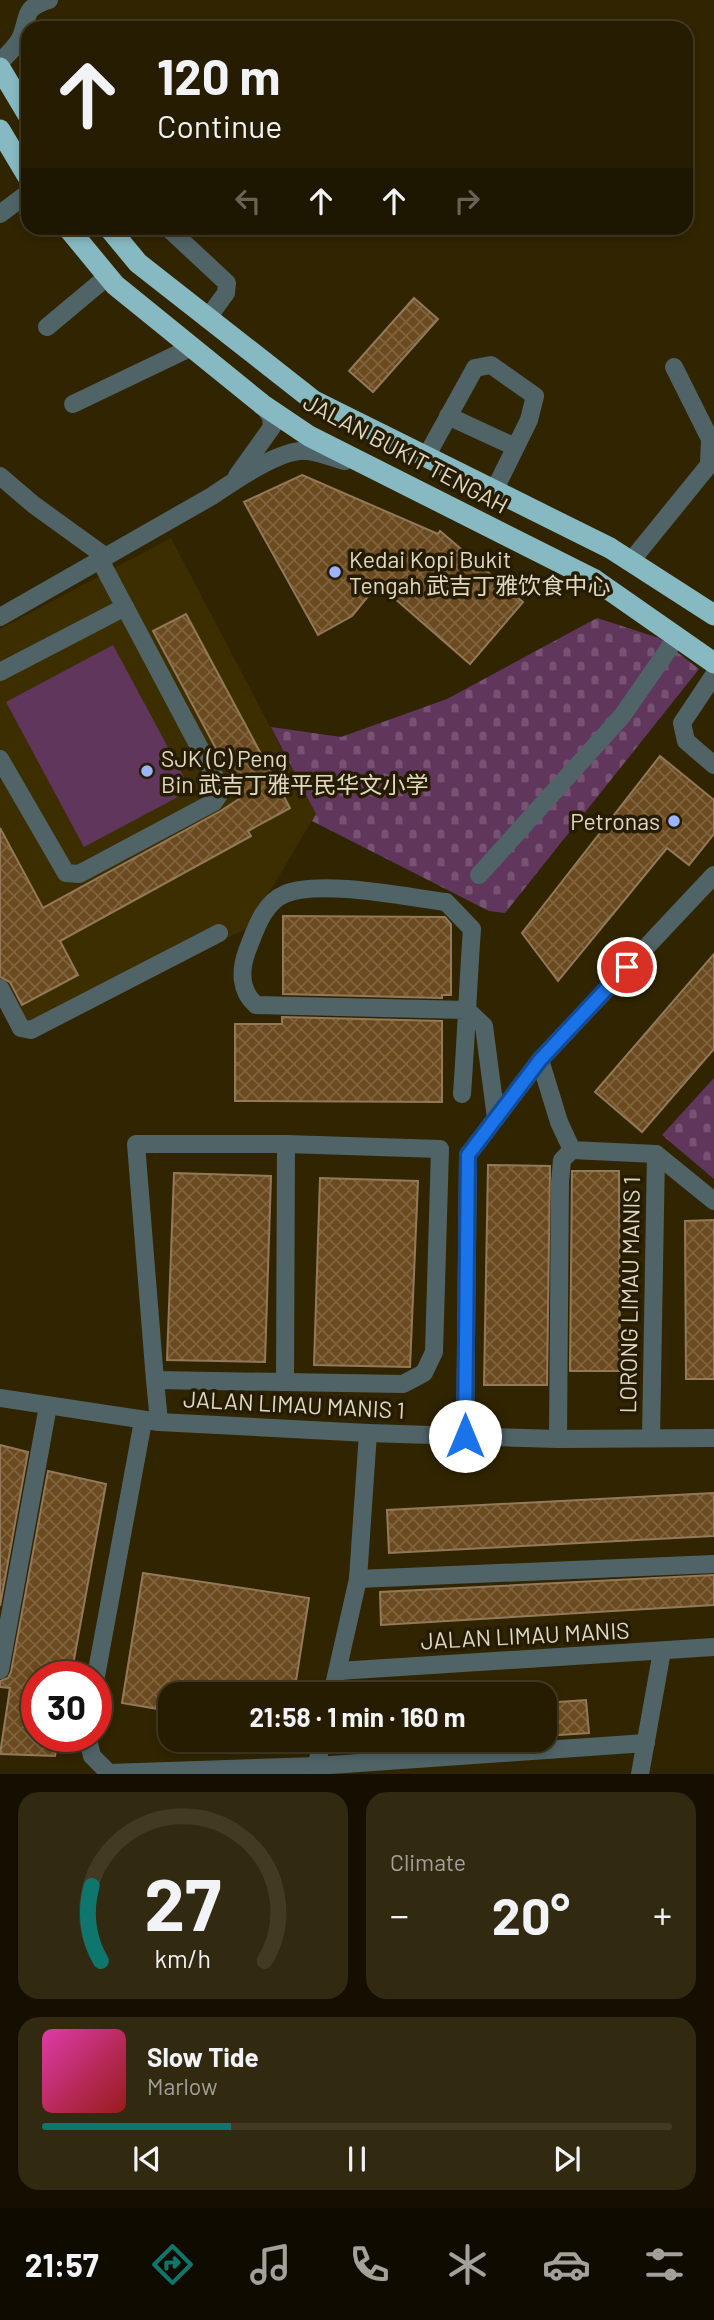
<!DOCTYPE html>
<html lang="en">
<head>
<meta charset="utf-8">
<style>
	body { margin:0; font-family:Barlow,"Noto Sans SC",sans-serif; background:#312910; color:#f1f3f6; height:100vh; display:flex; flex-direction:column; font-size:26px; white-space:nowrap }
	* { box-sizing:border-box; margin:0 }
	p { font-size:23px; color:#a3a199 }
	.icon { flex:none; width:38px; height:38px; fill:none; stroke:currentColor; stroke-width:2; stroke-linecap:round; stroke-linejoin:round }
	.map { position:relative; height:1774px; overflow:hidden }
	.drawer { display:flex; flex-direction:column; gap:18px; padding:18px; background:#140f01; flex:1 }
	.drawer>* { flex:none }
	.banner { position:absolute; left:21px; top:21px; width:672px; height:214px; border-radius:21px; box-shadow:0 4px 10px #0003,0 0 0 2px #423a23; background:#251c01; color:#f1f3f6; overflow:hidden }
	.speed { position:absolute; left:21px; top:1661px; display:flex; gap:14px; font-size:35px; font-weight:700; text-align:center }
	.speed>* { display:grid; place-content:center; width:91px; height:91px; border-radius:50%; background:#251c01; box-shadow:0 4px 10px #0003,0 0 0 2px #423a23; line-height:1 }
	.speed .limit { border:10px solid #d22; background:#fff; color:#111 }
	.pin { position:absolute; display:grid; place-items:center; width:60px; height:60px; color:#fff; margin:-30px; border:4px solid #fff; border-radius:50%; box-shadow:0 2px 7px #0007 }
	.me { position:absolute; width:77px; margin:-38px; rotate:0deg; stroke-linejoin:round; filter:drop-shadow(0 0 5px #0008) }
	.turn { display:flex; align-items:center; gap:24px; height:147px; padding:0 21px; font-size:32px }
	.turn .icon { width:91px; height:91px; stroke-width:2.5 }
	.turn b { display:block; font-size:49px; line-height:60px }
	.lanes { display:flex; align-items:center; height:66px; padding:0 21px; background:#0003; justify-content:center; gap:35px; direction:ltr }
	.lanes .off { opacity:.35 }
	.big { font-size:52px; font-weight:700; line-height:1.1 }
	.drawer .widget { flex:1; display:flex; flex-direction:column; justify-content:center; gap:10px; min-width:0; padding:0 24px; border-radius:21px; background:#312910 }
	.drawer .dial { align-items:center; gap:0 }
	.dial svg { height:182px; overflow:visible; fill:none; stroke:#423a23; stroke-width:7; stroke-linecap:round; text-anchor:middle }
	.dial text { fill:#f1f3f6; stroke:none }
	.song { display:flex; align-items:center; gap:21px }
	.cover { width:84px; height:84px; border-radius:10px; background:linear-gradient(135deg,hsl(320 70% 55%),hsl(0 70% 35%)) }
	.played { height:7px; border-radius:4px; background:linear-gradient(90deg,#0f766e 30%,#423a23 30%) }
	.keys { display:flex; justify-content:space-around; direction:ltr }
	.heat { display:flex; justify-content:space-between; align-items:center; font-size:38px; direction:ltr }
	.drawer .tiles { flex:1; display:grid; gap:18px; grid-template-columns:1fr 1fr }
	.widget:last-child { grid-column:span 2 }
	.trip { position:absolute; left:158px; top:1682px; width:399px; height:70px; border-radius:21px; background:#251c01; box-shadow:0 4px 10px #0003,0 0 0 2px #423a23; font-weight:700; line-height:70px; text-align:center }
	.dock { display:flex; height:112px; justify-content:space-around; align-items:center; background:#0f0b00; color:#a3a199 }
	.dock .icon { width:49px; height:49px }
	.dock .current { color:#0f766e }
	.dock b { font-size:32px; color:#f1f3f6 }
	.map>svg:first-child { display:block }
</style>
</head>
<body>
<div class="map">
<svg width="714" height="1774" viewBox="0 0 714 1774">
	<defs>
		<pattern id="cemetery-stones" width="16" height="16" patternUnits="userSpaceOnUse" patternTransform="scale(1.75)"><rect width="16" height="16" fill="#61365d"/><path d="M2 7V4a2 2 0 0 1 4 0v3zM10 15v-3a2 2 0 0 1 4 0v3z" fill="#775273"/></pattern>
		<pattern id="building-cross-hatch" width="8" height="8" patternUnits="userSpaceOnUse" patternTransform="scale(1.75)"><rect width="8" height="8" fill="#6b4a1f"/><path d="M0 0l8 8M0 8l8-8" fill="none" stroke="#80643e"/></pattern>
	</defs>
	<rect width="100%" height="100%" fill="#312501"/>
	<!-- built -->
	<path fill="#3d2e00" d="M 171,538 L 316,814 L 248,928 L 21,1035 L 0,996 L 0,629 Z"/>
	<!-- cemetery -->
	<g fill="url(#cemetery-stones)">
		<path d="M 597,618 L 659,638 L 699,669 L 505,913 L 489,911 L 312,821 L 316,814 L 271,727 L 341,737 L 447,699 Z"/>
		<path d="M 714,1078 L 714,1179 L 662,1135 Z"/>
	</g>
	<!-- pitch -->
	<path fill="#61365d" d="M 113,645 L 191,790 L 84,847 L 6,702 Z"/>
	<!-- building -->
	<g fill="url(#building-cross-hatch)" stroke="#93795a" stroke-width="2">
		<path d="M 414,298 L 438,319 L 373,392 L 349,371 Z"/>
		<path d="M 302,475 L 438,534 L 440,531 L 523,602 L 470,664 L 378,584 L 352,616 L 318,635 L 244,502 Z"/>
		<path d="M 186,614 L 290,808 L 248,831 L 251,836 L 60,941 L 78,975 L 22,1005 L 10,982 L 0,977 L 0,828 L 43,908 L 219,812 L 242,797 L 153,631 Z"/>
		<path d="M 660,756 L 714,800 L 714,834 L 689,865 L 667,848 L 558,981 L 522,933 Z"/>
		<path d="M 283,916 L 445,917 L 451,924 L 451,995 L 442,995 L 442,998 L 283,994 Z"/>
		<path d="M 714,954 L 714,1049 L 642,1132 L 595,1092 Z"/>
		<path d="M 282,1017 L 442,1021 L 442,1102 L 235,1101 L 235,1024 L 282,1024 Z"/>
		<path d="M 488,1165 L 550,1166 L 547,1385 L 484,1385 Z"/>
		<path d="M 572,1171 L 619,1171 L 620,1371 L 570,1371 Z"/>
		<path d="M 174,1173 L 271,1176 L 265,1362 L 167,1360 Z"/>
		<path d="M 320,1178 L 418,1181 L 410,1367 L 314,1365 Z"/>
		<path d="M 714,1220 L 714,1379 L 686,1379 L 685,1221 Z"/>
		<path d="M 0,1445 L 28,1452 L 0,1606 Z"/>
		<path d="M 48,1471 L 106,1484 L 71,1676 L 37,1676 L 37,1736 L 59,1736 L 55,1756 L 0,1754 L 10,1688 L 0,1687 L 0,1681 L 8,1678 L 11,1672 Z"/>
		<path d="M 714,1493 L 714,1536 L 389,1553 L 387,1510 Z"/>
		<path d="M 143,1573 L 309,1598 L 294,1694 L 170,1694 L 170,1711 L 122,1703 Z"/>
		<path d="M 714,1575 L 714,1605 L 381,1625 L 380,1592 Z"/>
		<path d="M 586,1700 L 589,1733 L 544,1736 L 544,1703 Z"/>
	</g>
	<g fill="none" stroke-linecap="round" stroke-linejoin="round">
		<!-- minor -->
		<g stroke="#506468" stroke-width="18">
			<path d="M 0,62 C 7,55 17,46 21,37 C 30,14 22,9 49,0"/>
			<path d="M 0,214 L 28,193"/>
			<path d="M 168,228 L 227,283 L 226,293 L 207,319"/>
			<path d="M 47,327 L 108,276"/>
			<path d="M 73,404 L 190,348"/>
			<path d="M 448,416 L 515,447"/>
			<path d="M 426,457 L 475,368 L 491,365 L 535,396 L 529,420 L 494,491"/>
			<path d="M 0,476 L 34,505 L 106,557"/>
			<path d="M 237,476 L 272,427 L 271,417 L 263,405"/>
			<path d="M 631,561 L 709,465 L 710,439 L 674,367"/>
			<path d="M 0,617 L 212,496 C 234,481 282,448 307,451 C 320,452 333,458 345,461"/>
			<path d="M 0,672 L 125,607"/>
			<path d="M 714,675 L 682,723 L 686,741 L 714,765"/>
			<path d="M 0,759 L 66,873 L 79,874 L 214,802 L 222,790 L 100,560"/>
			<path d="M 479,875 L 622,716 L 677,637"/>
			<path d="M 0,988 L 21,1028 L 31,1030 L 219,933"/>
			<path d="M 540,1060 L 559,1122 L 572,1150 L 656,1154 L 714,1201"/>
			<path d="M 462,1094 C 466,1039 468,984 472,929 L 446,902 C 407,897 319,879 285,894 C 263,903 255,931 247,951 C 240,970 240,991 256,1005 L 467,1010 L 484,1026 L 496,1118"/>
			<path d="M 136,1144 L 286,1144 L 440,1149 L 434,1352 L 424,1373 L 403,1384 L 155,1380 Z"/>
			<path d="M 155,1380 L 159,1422"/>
			<path d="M 285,1382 L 286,1144"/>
			<path d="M 0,1398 L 159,1422 L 368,1433 L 558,1439 L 714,1438"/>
			<path d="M 465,1436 L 468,1155 L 540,1060 L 714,875"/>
			<path d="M 651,1437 L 656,1154"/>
			<path d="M 558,1439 L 560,1182 L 562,1160 L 572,1150"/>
			<path d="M 358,1579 L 714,1564"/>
			<path d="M 0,1670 L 48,1406"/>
			<path d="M 338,1671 L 714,1647"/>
			<path d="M 96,1676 L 143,1421"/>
			<path d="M 332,1694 L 358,1579 L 368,1433"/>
			<path d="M 87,1736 L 92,1756 L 109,1773 L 316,1766 L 646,1743"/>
			<path d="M 315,1774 L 322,1740"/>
			<path d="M 640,1774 L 662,1651"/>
		</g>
		<!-- highway -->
		<g stroke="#86b9c2" stroke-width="21">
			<path d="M 0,68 L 28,115"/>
			<path d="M 0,130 L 28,177"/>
			<path d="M 68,228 L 115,285 L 263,405 L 309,436 L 595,580 L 714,663"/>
			<path d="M 109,228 L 138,263 L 314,401 L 610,548 L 714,615"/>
		</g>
	</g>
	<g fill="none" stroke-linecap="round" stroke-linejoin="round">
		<!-- route casing -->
		<g stroke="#114b97" stroke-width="18">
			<path id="route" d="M 465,1436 L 468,1155 L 540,1060 L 627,967"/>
		</g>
		<!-- route -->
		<use href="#route" stroke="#1a73e8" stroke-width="12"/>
	</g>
	<!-- markers -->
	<g fill="#9db4fd" stroke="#251c02" stroke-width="2.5">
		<circle cx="335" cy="572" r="7"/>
		<circle cx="147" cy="771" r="7"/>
		<circle cx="674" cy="821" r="7"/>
	</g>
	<g text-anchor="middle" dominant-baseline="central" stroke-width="7" stroke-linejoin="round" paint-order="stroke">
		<!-- street labels -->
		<g font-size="23" fill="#e0d9c5" stroke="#251c02">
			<text transform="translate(406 453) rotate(28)">JALAN BUKIT TENGAH</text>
			<text transform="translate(629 1295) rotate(-89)">LORONG LIMAU MANIS 1</text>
			<text transform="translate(294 1404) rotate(3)">JALAN LIMAU MANIS 1</text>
			<text transform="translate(525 1635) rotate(-3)">JALAN LIMAU MANIS</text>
		</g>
		<!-- poi labels -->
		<g font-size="23" fill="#e0d9c5" stroke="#251c02" text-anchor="start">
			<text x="349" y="559">Kedai Kopi Bukit<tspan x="349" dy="26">Tengah 武吉丁雅饮食中心</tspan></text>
			<text x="161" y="758">SJK (C) Peng<tspan x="161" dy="26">Bin 武吉丁雅平民华文小学</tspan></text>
			<text x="660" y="821" text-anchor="end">Petronas</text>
		</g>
	</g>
</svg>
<div class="speed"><div class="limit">30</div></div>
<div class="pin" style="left:627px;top:967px;background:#d93025"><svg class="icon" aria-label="arrive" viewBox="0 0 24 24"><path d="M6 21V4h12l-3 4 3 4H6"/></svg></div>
<svg class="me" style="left:465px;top:1436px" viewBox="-20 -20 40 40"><circle r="19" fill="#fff"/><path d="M0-13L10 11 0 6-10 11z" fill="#1a73e8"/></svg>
<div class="trip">21:58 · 1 min · 160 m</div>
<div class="banner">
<div class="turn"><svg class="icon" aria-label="ahead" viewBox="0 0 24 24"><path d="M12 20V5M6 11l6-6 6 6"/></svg><div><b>120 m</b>Continue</div></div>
<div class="lanes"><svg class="icon off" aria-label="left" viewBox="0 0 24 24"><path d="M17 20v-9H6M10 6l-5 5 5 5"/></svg><svg class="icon" aria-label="ahead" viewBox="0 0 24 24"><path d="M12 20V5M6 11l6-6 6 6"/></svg><svg class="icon" aria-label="ahead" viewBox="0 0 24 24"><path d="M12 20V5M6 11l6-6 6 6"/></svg><svg class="icon off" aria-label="right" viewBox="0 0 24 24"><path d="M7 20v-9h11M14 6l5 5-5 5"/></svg></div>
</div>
</div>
<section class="drawer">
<div class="tiles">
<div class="widget dial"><svg viewBox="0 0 100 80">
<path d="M14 69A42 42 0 1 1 86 69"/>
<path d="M14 69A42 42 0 0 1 10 36" stroke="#0f766e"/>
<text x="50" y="56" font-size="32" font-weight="700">27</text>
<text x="50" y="72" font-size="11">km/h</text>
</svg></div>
<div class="widget"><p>Climate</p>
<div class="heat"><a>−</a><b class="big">20°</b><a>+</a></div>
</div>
<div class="widget">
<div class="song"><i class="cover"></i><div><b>Slow Tide</b><p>Marlow</p></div></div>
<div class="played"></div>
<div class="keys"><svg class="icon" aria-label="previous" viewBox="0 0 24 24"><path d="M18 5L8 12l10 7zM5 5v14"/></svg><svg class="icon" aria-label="pause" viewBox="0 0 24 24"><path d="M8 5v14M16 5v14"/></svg><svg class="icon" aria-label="next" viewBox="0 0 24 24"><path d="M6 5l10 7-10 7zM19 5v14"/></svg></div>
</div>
</div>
</section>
<nav class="dock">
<b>21:57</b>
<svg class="icon current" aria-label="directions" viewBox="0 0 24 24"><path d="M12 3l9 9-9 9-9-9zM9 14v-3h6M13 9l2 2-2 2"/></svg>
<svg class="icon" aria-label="music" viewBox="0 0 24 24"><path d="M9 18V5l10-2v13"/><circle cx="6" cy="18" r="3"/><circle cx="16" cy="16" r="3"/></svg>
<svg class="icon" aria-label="phone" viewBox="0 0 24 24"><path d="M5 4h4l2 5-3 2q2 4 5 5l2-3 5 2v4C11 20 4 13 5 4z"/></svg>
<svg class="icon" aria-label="climate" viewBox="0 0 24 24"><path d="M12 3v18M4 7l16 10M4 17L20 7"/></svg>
<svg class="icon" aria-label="car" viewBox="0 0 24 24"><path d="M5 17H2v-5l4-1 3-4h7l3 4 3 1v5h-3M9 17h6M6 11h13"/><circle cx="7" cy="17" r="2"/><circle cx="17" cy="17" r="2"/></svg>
<svg class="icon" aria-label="filters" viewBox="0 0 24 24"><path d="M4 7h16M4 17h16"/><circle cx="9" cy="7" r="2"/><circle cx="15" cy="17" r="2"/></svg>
</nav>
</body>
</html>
